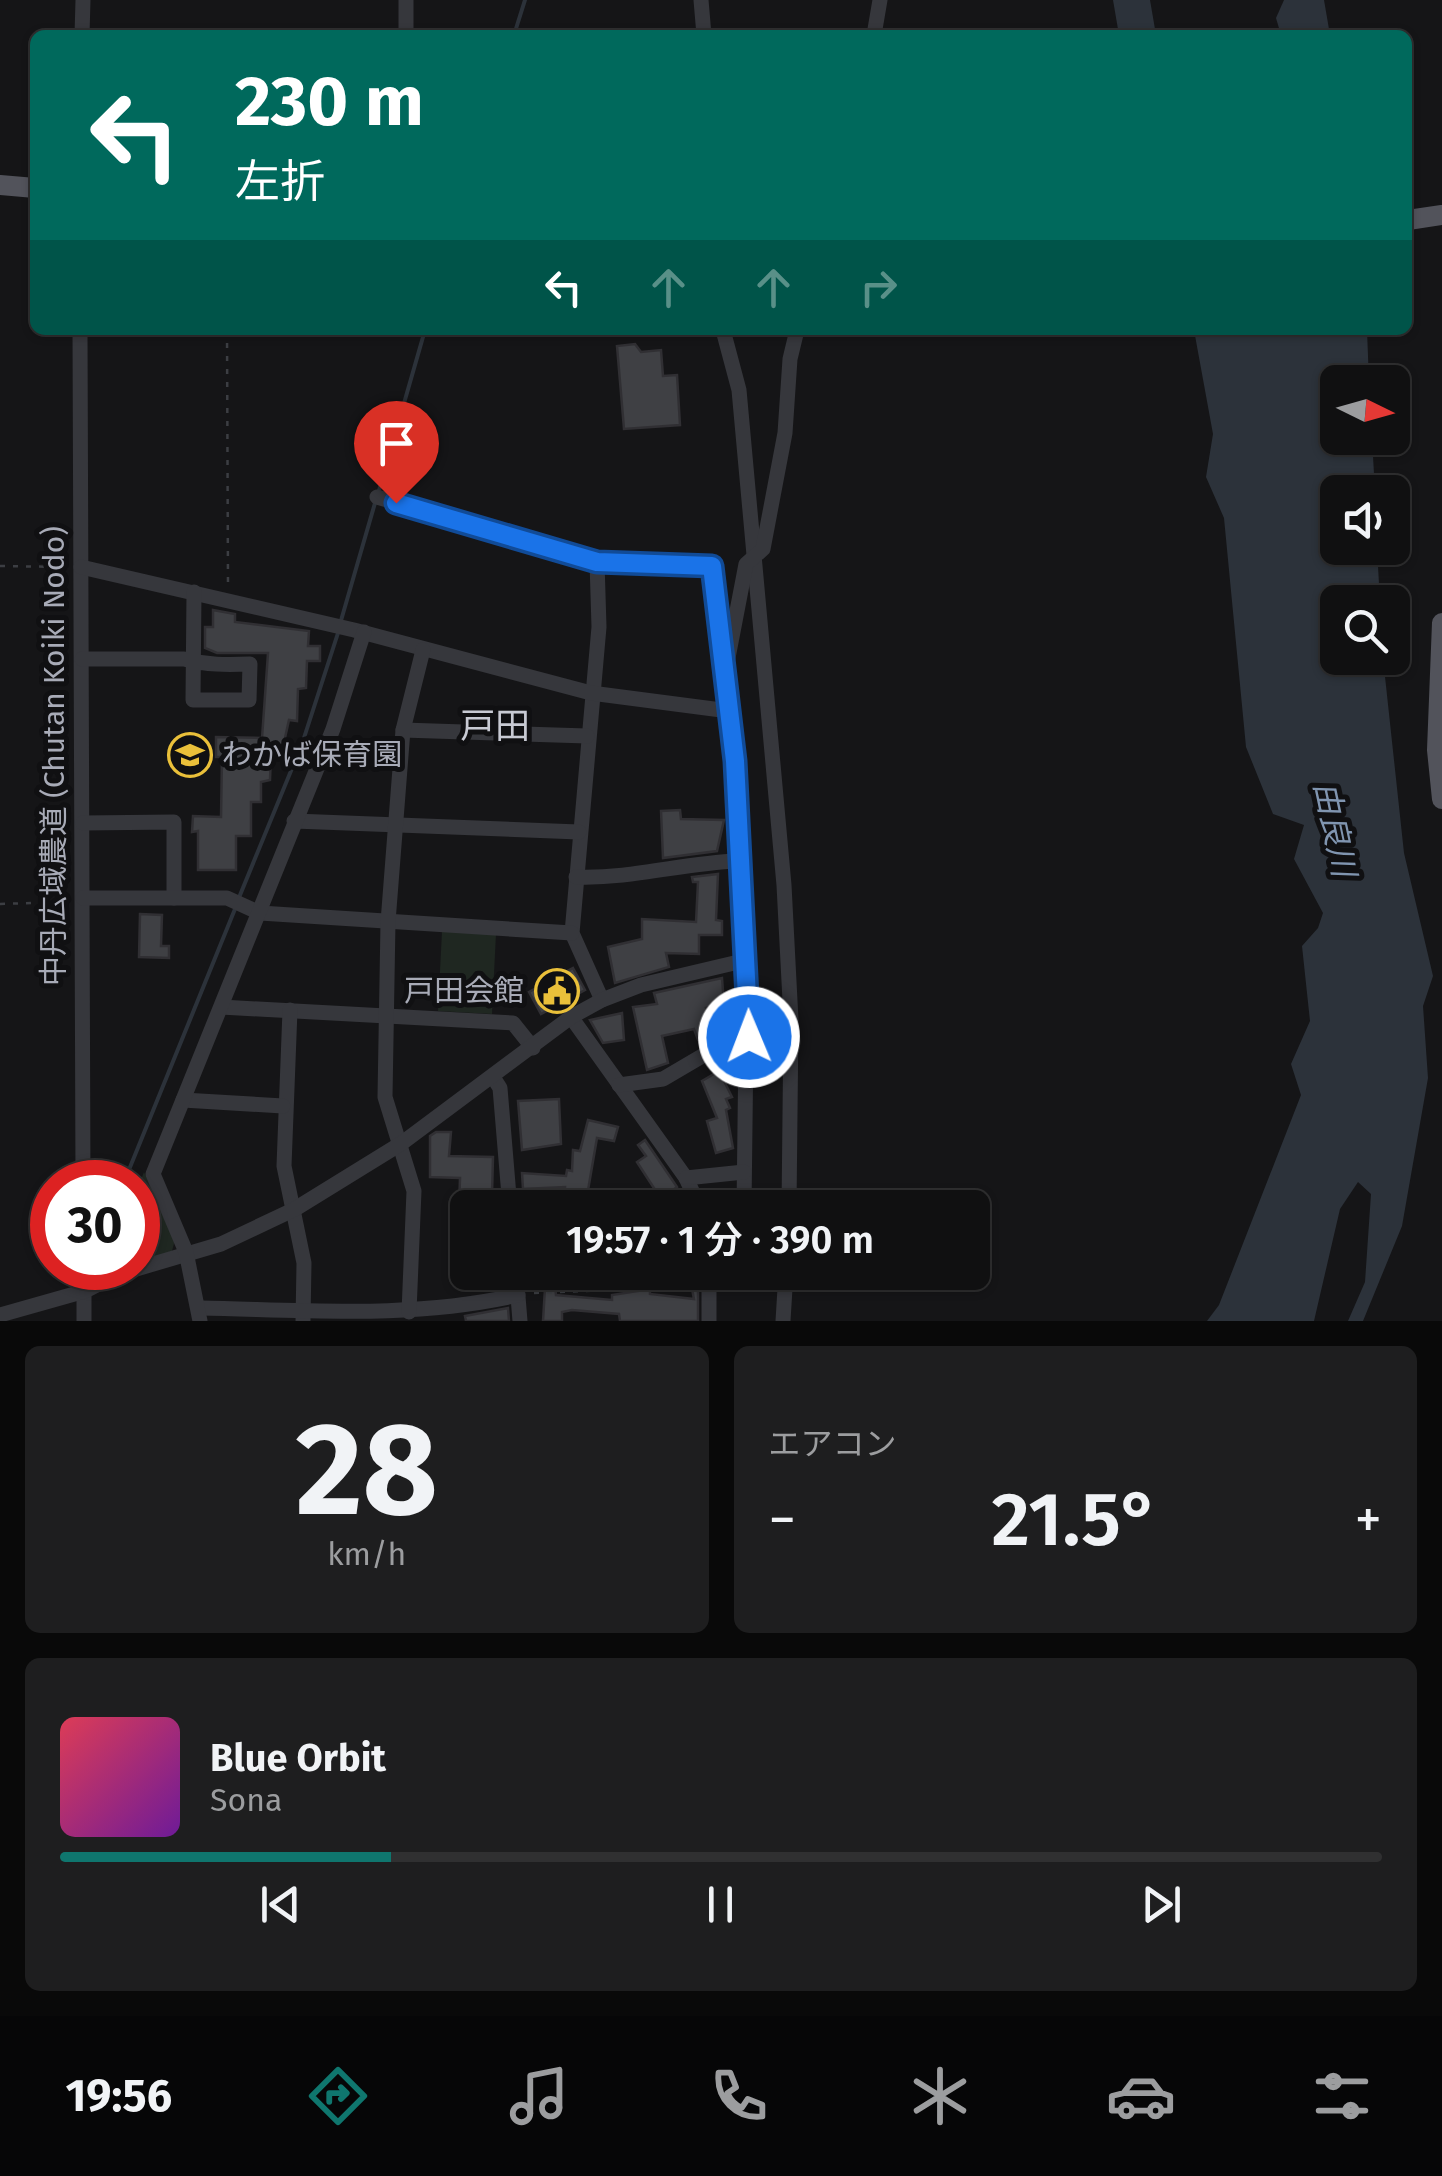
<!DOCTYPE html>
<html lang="ja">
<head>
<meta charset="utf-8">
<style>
	body { margin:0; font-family:"Fira Sans","Noto Sans JP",sans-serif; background:#1e1e1f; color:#f1f3f6; height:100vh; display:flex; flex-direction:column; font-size:38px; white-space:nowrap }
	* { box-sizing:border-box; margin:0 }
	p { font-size:32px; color:#9c9d9f }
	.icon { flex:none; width:55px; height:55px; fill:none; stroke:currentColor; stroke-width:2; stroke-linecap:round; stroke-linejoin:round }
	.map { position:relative; height:1321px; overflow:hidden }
	.sheet { display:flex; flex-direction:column; gap:25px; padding:25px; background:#090909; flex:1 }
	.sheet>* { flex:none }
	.banner { position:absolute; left:30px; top:30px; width:1382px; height:305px; border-radius:15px; box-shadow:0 2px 8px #0004,0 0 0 2px #303031; background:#00695c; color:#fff; overflow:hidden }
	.needle { width:65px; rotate:95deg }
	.controls { position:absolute; left:1320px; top:365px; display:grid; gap:20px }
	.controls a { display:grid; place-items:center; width:90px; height:90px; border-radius:15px; background:#101011; box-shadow:0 2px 8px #0004,0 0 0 2px #303031; font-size:50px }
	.speed { position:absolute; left:30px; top:1160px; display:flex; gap:20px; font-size:50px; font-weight:700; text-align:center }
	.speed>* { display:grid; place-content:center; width:130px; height:130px; border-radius:50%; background:#101011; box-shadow:0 2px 8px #0004,0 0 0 2px #303031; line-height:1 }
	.speed .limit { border:15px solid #d22; background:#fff; color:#111 }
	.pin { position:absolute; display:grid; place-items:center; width:85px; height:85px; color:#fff; margin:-102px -42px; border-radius:50% 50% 50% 0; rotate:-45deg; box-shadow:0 0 10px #0007 }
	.pin .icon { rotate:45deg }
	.me { position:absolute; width:110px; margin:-55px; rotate:359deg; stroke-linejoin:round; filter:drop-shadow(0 0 8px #0008) }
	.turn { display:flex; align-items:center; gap:35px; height:210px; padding:0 40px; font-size:45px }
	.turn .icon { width:130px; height:130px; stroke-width:2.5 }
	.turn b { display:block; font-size:70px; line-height:85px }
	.lanes { display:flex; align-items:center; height:95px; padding:0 40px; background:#0003; justify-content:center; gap:50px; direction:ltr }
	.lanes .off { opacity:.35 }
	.big { font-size:75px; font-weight:600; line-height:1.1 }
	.sheet .card { flex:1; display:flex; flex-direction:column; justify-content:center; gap:15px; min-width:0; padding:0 35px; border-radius:15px; background:#1e1e1f }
	.sheet .dial { align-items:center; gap:0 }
	.dial b { font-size:130px; line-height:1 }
	.song { display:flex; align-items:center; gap:30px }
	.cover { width:120px; height:120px; border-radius:15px; background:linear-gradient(135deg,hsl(350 70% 55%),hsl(280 70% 35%)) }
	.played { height:10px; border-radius:5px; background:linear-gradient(90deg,#0f766e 25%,#303031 25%) }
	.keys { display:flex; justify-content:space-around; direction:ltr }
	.heat { display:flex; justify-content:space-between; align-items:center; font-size:55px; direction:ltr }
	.sheet .tiles { flex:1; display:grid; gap:25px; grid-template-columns:1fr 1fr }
	.card:last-child { grid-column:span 2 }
	.trip { position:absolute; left:450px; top:1190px; width:540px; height:100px; border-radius:15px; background:#101011; box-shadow:0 2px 8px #0004,0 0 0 2px #303031; font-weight:600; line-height:100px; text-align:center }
	.menu { display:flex; height:160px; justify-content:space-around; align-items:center; background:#060607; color:#9c9d9f }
	.menu .icon { width:70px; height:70px }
	.menu .active { color:#0f766e }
	.menu b { font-size:45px; color:#f1f3f6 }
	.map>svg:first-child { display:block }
</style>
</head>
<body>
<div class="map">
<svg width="1442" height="1321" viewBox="0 0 1442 1321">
	<rect width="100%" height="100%" fill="#151517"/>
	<!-- green -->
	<g fill="#1f2721">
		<path d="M 442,931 L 496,934 L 492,1014 L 438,1011 Z"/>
		<path d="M 144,1172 L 175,1240 L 172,1251 L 138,1263 L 138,1187 Z"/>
	</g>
	<!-- water -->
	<g fill="#2c323a">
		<path d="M 1113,0 L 1150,0 L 1156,35 L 1119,35 Z"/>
		<path d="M 1284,0 L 1324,0 L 1330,35 L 1281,35 L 1276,18 Z"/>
		<path d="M 1194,330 L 1367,330 L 1369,382 L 1338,382 L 1338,438 L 1372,438 L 1375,492 L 1338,492 L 1338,548 L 1377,548 L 1380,602 L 1338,602 L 1338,658 L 1383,658 L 1404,853 L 1433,976 L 1423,1006 L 1428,1078 L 1402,1226 L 1363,1321 L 1348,1321 L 1365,1282 L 1371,1194 L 1358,1182 L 1340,1209 L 1314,1321 L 1207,1321 L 1219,1305 L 1301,1095 L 1291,1064 L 1310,1021 L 1302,946 L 1318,928 L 1323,913 L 1294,859 L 1304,825 L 1273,814 L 1246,747 L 1224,518 L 1206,477 L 1213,434 Z"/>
	</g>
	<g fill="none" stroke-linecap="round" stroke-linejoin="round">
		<!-- stream -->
		<g stroke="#2c323a" stroke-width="4">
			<path d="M 514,35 L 525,0"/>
			<path d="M 378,494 L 425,330"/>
			<path d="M 340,624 L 375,503"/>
			<path d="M 238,900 L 302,744 L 338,633"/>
			<path d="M 124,1182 L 235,909"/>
		</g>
	</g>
	<!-- building -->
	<g fill="#3f4044" stroke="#302f33" stroke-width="2.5">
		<path d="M 635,344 L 641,352 L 661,350 L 663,376 L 677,375 L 680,425 L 624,429 L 617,346 Z"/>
		<path d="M 213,610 L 235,614 L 235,622 L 309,631 L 308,646 L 320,646 L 320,661 L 307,661 L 306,688 L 298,689 L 297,721 L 289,720 L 281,756 L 271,755 L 270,780 L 261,782 L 261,802 L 251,802 L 251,836 L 236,836 L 236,870 L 198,870 L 198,831 L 192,832 L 193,816 L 221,817 L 222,757 L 216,757 L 216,737 L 262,738 L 268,653 L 217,653 L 205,648 L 205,627 L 213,627 Z"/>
		<path d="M 680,810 L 681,819 L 724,820 L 717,851 L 663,858 L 661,811 Z"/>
		<path d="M 718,874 L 716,920 L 722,921 L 722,935 L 699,935 L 699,954 L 666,953 L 669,967 L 615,983 L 608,947 L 642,939 L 642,919 L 696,922 L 698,882 L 693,882 L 692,877 Z"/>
		<path d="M 140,914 L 162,915 L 161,946 L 169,946 L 169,958 L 139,957 Z"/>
		<path d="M 573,968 L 585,990 L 541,1014 L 529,992 Z"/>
		<path d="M 722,978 L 724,1004 L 706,1008 L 715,1034 L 698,1040 L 694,1029 L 662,1036 L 668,1063 L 647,1070 L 633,1007 L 657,1004 L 654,993 Z"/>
		<path d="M 622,1013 L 624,1040 L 603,1043 L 590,1020 Z"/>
		<path d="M 719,1071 L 732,1097 L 726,1099 L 730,1108 L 726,1110 L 733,1148 L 716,1153 L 707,1121 L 717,1118 L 702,1081 Z"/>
		<path d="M 559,1099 L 561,1144 L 522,1150 L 518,1101 Z"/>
		<path d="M 588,1120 L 618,1127 L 614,1141 L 597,1138 L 586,1202 L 564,1200 L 565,1187 L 523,1189 L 522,1173 L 566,1176 L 567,1170 L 572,1171 L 573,1150 L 580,1151 Z"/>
		<path d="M 436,1132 L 451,1132 L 449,1156 L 493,1157 L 492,1196 L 498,1196 L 499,1208 L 459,1208 L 460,1178 L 430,1177 L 430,1136 Z"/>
		<path d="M 645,1140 L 677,1187 L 661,1199 L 637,1162 L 646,1156 L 638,1145 Z"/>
		<path d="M 531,1272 L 554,1272 L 556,1295 L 612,1300 L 612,1295 L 650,1289 L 650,1294 L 694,1299 L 691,1284 L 698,1283 L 698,1321 L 620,1321 L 619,1314 L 572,1310 L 562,1312 L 562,1321 L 543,1321 L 545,1288 L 533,1290 Z"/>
		<path d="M 508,1308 L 509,1321 L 466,1321 L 465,1316 Z"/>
	</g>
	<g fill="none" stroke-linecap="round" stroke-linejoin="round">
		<!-- path -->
		<g stroke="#3c3e43" stroke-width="2.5" stroke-dasharray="5 8" stroke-linecap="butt">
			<path d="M 227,330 L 228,587"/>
			<path d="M 0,566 L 68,567"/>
			<path d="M 0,904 L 68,902"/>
			<path d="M 534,1293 L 633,1289 L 695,1277"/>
		</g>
		<!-- minor -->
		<g stroke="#36373c" stroke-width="15">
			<path d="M 406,0 L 406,35"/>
			<path d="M 701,0 L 704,35"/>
			<path d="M 82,35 L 83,0"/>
			<path d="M 874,35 L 880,0"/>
			<path d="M 80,330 L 83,1182"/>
			<path d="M 723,330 L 739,390 L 784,885 L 791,1020 L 789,1208"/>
			<path d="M 377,497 L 597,562 L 711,566 L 735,761 L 737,861 L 747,960 L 744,1208"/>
			<path d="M 597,562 L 599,627 L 572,933 L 602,1000"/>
			<path d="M 81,567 L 354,630 L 591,693 L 729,711"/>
			<path d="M 82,659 L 184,659 C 207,665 226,665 250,664 L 249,700 L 193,700 L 194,592"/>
			<path d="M 727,663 L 746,564 L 763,549 L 785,433 L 790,359 L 797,330"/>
			<path d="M 403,730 L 587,736"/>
			<path d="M 294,821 L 579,832"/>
			<path d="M 83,823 L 174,822 L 174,898"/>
			<path d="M 576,877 C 632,879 683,863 737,861"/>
			<path d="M 83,898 L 227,898 L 260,913 L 572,933"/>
			<path d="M 221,1007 L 513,1023 L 533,1048"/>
			<path d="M 290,1010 L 284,1166 L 304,1263 L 303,1321"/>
			<path d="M 571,1017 L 686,1178 L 700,1208"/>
			<path d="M 493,1077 L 500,1088 L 510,1208"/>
			<path d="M 619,1085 L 663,1079 L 726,1042 L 749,1037"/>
			<path d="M 183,1100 L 283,1106"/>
			<path d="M 686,1178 L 744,1172"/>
			<path d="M 84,1268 L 84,1321"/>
			<path d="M 516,1272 L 520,1321"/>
			<path d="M 201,1308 C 307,1310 413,1319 518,1295"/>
			<path d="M 409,1312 L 414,1191 L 385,1097 L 388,922 L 403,730 L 423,650"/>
			<path d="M 0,1315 L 85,1291 L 116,1275 L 221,1244 L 295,1209 L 402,1143 L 571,1017 L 602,1000 L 641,985 L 747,960"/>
			<path d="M 200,1321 L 186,1252 L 153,1174 L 333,729 L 364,632"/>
			<path d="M 709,1321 L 709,1272"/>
			<path d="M 783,1321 L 786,1272"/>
		</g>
		<!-- major -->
		<g stroke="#52535b" stroke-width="20">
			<path d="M 0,185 L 35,188"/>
			<path d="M 1408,220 L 1442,215"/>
			<path d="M 1442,623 L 1437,750 L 1442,799"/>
		</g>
	</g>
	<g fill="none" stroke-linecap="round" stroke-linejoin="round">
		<!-- route casing -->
		<g stroke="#114b97" stroke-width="25">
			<path id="route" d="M 396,503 L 597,562 L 712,566 L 735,761 L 749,1037"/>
		</g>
		<!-- route -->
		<use href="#route" stroke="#1a73e8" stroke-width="18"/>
	</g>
	<!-- icons -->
	<defs>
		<g id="school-ring" transform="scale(2.25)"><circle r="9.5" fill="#101012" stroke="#eac03a" stroke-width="1.5"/><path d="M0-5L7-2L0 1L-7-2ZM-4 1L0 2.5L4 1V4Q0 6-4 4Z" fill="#eac03a"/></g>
		<g id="civic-ring" transform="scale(2.25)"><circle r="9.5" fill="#101012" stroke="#eac03a" stroke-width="1.5"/><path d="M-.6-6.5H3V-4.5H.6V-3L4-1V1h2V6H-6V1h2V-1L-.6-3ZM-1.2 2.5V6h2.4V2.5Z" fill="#eac03a"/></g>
	</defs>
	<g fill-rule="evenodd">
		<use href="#school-ring" x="190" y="755"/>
		<use href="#civic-ring" x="557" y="991"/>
	</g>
	<g text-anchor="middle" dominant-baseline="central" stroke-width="10" stroke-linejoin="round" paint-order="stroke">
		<!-- poi labels -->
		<g font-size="30" fill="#a8abb7" stroke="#101012" text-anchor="start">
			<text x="222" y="755">わかば保育園</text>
			<text x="524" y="991" text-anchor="end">戸田会館</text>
		</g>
		<!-- street labels -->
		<g font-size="30" fill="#a8abb7" stroke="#101012">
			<text transform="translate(54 756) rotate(-90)">中丹広域農道 (Chutan Koiki Nodo)</text>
		</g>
		<!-- water labels -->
		<g font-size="32" font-style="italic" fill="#8095b0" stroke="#101012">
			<text transform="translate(1335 829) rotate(78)">由良川</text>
		</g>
		<!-- quarter labels -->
		<g font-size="35" fill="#c8cad3" stroke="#101012">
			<text x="495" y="726">戸田</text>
		</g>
	</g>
</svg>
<div class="controls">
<a><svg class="needle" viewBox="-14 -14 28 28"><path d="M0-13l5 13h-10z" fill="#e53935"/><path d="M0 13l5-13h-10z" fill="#9c9d9f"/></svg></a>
<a><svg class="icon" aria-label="sound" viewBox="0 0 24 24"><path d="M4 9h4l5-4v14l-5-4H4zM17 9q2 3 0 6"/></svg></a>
<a><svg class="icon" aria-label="search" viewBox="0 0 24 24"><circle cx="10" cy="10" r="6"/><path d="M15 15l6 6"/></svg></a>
</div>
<div class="speed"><div class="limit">30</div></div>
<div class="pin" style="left:396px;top:503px;background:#d93025"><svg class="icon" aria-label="arrive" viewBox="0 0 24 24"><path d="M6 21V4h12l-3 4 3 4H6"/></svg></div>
<svg class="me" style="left:749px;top:1037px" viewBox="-20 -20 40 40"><circle r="17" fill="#1a73e8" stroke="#fff" stroke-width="3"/><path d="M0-11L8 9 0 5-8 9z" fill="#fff"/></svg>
<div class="trip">19:57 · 1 分 · 390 m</div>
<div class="banner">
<div class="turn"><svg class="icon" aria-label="left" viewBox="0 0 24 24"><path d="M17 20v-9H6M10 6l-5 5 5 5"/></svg><div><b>230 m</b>左折</div></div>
<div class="lanes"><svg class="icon" aria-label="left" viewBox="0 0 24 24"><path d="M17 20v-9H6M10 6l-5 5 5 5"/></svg><svg class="icon off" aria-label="ahead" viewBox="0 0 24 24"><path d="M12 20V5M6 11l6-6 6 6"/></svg><svg class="icon off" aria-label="ahead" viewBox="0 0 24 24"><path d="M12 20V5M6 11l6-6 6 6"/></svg><svg class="icon off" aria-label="right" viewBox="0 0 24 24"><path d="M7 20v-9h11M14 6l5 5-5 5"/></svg></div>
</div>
</div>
<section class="sheet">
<div class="tiles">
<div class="card dial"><b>28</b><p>km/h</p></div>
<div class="card"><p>エアコン</p>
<div class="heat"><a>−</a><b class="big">21.5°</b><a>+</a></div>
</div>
<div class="card">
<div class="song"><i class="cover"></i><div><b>Blue Orbit</b><p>Sona</p></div></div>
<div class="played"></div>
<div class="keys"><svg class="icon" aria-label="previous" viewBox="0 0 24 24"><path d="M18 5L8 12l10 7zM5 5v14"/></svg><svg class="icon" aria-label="pause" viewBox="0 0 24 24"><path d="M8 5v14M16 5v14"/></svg><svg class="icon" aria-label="next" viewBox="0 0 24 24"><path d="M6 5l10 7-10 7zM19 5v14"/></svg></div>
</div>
</div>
</section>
<nav class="menu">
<b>19:56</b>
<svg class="icon active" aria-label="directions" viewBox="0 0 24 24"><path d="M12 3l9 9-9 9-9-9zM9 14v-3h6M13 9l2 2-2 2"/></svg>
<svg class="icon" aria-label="music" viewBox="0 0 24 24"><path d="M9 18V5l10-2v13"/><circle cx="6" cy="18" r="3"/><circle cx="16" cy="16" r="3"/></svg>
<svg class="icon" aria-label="phone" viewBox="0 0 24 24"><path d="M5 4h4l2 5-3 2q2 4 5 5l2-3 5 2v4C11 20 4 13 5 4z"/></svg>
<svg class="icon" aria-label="climate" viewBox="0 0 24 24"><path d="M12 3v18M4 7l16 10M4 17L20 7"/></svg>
<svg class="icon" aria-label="car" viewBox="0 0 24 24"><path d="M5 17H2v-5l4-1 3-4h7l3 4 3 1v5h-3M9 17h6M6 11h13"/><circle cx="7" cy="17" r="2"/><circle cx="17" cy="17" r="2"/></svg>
<svg class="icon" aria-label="filters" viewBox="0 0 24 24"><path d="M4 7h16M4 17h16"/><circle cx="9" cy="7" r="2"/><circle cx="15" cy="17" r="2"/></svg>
</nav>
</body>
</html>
